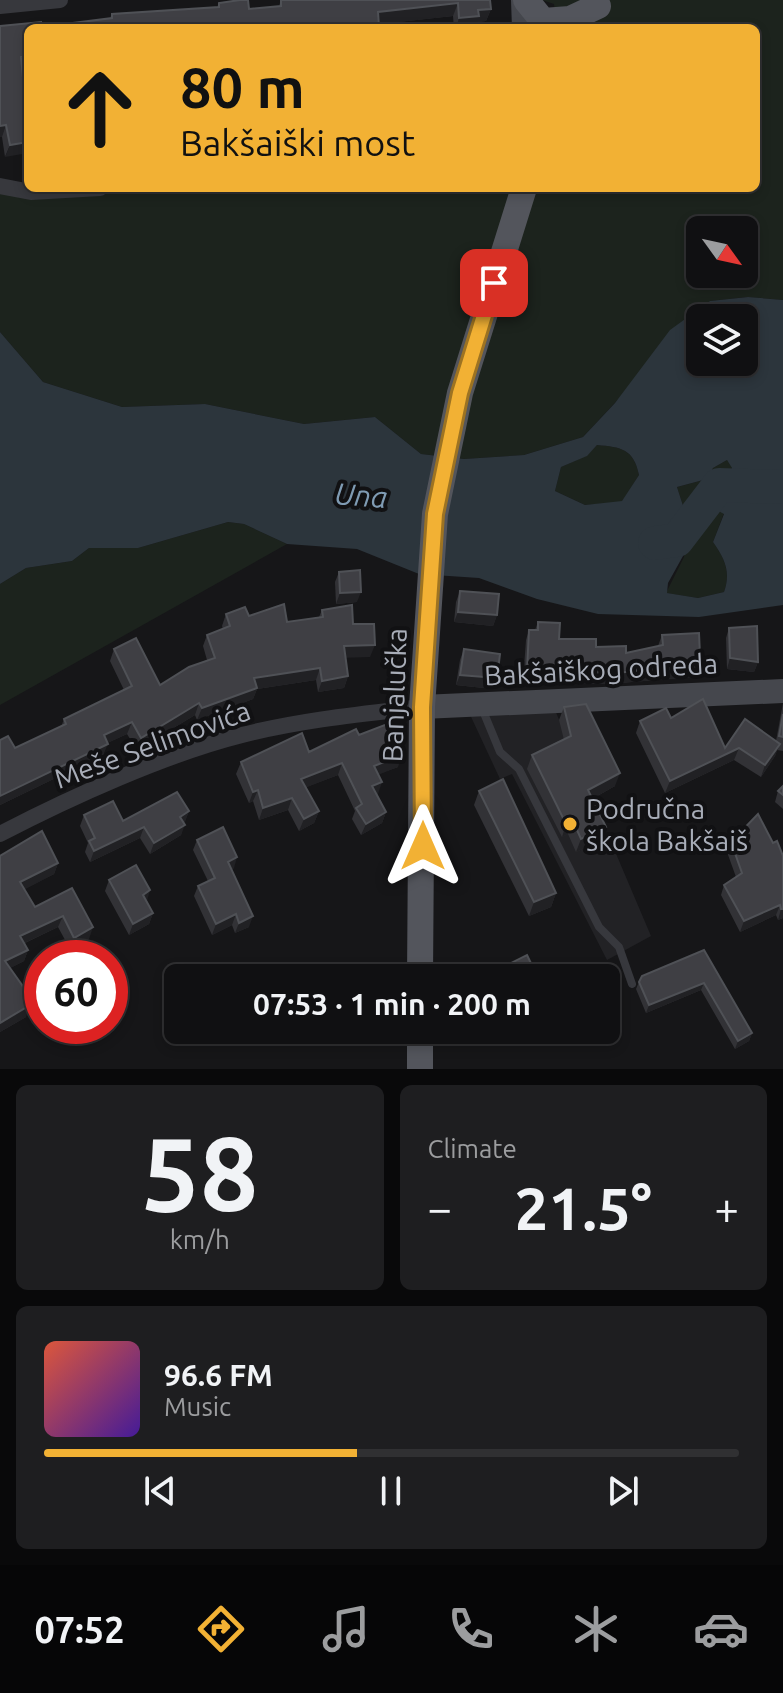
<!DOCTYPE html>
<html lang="en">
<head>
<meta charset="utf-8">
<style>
	body { margin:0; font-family:Ubuntu,sans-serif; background:#1e1e20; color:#f1f3f6; height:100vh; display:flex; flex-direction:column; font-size:30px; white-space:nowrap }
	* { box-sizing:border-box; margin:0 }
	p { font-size:26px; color:#9c9d9f }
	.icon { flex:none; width:44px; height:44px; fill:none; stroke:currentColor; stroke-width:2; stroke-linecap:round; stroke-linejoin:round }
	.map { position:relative; height:1069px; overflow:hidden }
	.side { display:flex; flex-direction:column; gap:16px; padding:16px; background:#09090a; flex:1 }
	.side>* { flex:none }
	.guide { position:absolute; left:24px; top:24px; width:736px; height:168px; border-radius:12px; box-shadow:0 4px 12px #0003,0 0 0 2px #303032; background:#f2b134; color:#111; overflow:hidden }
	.needle { width:52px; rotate:123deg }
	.controls { position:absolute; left:686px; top:216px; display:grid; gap:16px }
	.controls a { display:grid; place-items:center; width:72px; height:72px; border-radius:12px; background:#101012; box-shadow:0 4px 12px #0003,0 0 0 2px #303032; font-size:40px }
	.speed { position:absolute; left:24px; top:940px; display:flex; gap:16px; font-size:40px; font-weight:700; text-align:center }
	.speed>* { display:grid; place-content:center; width:104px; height:104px; border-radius:50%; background:#101012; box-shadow:0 4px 12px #0003,0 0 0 2px #303032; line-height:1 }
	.speed .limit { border:12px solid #d22; background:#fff; color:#111 }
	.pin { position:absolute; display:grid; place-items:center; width:68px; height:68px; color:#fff; margin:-34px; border-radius:16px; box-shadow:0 4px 12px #0006 }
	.me { position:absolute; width:88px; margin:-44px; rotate:0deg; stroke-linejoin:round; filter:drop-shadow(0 0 6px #0008) }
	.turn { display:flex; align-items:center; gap:28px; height:168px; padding:0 24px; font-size:36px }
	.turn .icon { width:104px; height:104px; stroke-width:2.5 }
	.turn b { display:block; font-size:56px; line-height:68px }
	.big { font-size:60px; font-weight:600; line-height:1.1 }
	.side .card { flex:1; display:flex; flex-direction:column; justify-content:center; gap:12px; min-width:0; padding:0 28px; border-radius:12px; background:#1e1e20 }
	.side .dial { align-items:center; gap:0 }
	.dial b { font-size:104px; line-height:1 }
	.song { display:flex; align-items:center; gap:24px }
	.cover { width:96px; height:96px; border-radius:12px; background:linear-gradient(135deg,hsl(10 70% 55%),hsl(260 70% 35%)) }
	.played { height:8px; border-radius:4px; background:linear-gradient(90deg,#f2b134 45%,#303032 45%) }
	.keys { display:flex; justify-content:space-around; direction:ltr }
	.heat { display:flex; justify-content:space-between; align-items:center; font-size:44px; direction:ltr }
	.side .tiles { flex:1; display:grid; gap:16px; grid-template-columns:1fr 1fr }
	.card:last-child { grid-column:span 2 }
	.trip { position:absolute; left:164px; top:964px; width:456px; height:80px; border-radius:12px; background:#101012; box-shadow:0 4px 12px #0003,0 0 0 2px #303032; font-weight:600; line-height:80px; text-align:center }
	.menu { display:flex; height:128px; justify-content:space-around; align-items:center; background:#060607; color:#9c9d9f }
	.menu .icon { width:56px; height:56px }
	.menu .selected { color:#f2b134 }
	.menu b { font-size:36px; color:#f1f3f6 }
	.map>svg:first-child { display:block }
</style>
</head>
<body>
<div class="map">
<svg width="783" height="1069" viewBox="0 0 783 1069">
	<rect width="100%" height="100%" fill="#161618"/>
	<!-- built -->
	<path fill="#222225" d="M 552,703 L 651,936 L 607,960 L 512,774 L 500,779 L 466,706 Z"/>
	<!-- green -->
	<g fill="#1c231d" fill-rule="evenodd">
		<path d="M 542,0 L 783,0 L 783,300 L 748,297 L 710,301 L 583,437 L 524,455 L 464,459 L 421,454 L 375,417 L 304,424 L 205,404 L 122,407 L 43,382 L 0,332 L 0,186 L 756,188 L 756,28 L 587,28 L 597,7 L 555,12 L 554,4 ZM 700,230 L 744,230 L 744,274 L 700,274 Z"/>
		<path d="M 597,445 C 621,447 634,449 639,475 L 622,502 L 585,505 L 555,491 L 561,467 L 586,456 Z"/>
		<path d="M 727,460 L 732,467 L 724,513 L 713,542 C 725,559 731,572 724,592 L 698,598 L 666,593 L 684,557 L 686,515 L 677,487 L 707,479 L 713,468 Z"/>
		<path d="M 228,522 L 244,524 L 287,544 L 0,705 L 0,584 L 26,568 L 72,561 L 89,548 L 138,548 Z"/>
	</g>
	<!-- water -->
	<path fill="#2c353c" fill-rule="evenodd" d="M 748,297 L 783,300 L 783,605 L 699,617 L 598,614 L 537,599 L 479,578 L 419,574 L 357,549 L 287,544 L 244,524 L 228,522 L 138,548 L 89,548 L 72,561 L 26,568 L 0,584 L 0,332 L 43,382 L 122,407 L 205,404 L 304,424 L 375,417 L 421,454 L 464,459 L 524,455 L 583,437 L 615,403 L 670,330 L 710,301 ZM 700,318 L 744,318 L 744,362 L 700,362 ZM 597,445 C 621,447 634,449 639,475 L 622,501 L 585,505 L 555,491 L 561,467 L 587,456 ZM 727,460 L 732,468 L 711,507 L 724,514 L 713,542 C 725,559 731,572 724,592 L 698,598 L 667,593 L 668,583 L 698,529 L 686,515 L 677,487 L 707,479 L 713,468 Z"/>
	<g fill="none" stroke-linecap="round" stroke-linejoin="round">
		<!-- river -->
		<path stroke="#2c353c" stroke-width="34" d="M 655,543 L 677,540 L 719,485 L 783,487"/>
		<!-- lane -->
		<path stroke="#37383d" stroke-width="8" d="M 481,706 L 500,752 L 519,769 L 599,927 L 619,947 L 632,984"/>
		<!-- street -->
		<g stroke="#37383d" stroke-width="16">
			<path d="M 0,6 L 60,0"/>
			<path d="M 0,186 L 31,192 L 100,188"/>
			<path d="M 0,834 C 69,798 166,754 242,735 C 301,720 362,714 422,707"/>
		</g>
		<!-- secondary -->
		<g stroke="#45474d" stroke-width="24">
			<path d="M 523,0 L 524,28"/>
			<path d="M 422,707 L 783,691"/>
		</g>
		<!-- primary -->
		<g stroke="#53555c" stroke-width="26">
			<path d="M 526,0 L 543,21 L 570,19 L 598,6"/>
			<path d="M 420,978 L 422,707 L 435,514 L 460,393 L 524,188"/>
			<path d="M 420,1069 L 420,1030"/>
		</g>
	</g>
	<!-- wall -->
	<g fill="#323236">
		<path d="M 281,0 L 490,0 L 491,9 L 486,21 L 477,22 L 475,28 L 454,28 L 453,16 L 379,24 L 378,28 L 28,28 L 28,68 L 22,68 L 26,108 L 5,157 L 2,137 L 0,26 L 41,27 L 110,18 L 112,14 L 217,7 L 219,3 L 249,9 L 279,6 Z"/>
		<path d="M 339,572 L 357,602 L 336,604 L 335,582 Z"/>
		<path d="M 460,591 L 497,615 L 493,626 L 454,622 L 456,602 Z"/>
		<path d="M 322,610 L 353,624 L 370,657 L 345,657 L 348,676 L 344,688 L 318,692 L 316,680 L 257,689 L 253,699 L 197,720 L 195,715 L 137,750 L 127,734 L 107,743 L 103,755 L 0,805 L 0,740 L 15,748 L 61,727 L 64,719 L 124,690 L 110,661 L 114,649 L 160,685 L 207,660 L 203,646 L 207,635 L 223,629 L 222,626 L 226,614 L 249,616 L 287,622 L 319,617 Z"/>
		<path d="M 538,622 L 559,639 L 626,653 L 658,646 L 662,635 L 700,655 L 692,677 L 608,684 L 523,681 L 526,640 L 529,630 L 535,630 Z"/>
		<path d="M 729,628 L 758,662 L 754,672 L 727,669 L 726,638 Z"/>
		<path d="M 464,649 L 497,678 L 493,689 L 456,685 L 460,660 Z"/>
		<path d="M 783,703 L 783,751 L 777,750 L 775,756 L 761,777 L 734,760 L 665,793 L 636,733 L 640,721 L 671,718 L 725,748 L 776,741 Z"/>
		<path d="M 564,707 L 615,786 L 592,799 L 606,827 L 601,840 L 576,852 L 568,834 L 562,837 L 527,769 L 532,755 L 564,740 L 559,720 Z"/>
		<path d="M 359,735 L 398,767 L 378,774 L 377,794 L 386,812 L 382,823 L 361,835 L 352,819 L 355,811 L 338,775 L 306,787 L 319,811 L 314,823 L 299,831 L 288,810 L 259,820 L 253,801 L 249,803 L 236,774 L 241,762 L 309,752 Z"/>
		<path d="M 783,786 L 783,809 L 775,802 L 778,791 Z"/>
		<path d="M 479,791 L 556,893 L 551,907 L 529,916 L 474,805 Z"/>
		<path d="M 189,811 L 184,823 L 181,835 L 150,854 L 140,838 L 90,862 L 85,852 L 88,843 L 80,826 L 84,815 L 123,821 Z"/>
		<path d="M 197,840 L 234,868 L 232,869 L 249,927 L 235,933 L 232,925 L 212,935 L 194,896 L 198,886 L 208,881 L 193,850 Z"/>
		<path d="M 731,842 L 773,843 L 783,856 L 783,918 L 778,920 L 776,915 L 740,932 L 721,895 L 724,885 L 736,877 L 727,852 Z"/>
		<path d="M 0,856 L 58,863 L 54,874 L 24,889 L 35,907 L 72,888 L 89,939 L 70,949 L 58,927 L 25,943 L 28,950 L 24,961 L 10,968 L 26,1017 L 0,1032 Z"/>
		<path d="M 109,880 L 146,901 L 153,913 L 149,924 L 129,935 L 105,891 Z"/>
		<path d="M 704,950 L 752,1033 L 749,1041 L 735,1049 L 701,990 L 646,1013 L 636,989 L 639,982 Z"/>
		<path d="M 505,966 L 538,978 L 502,978 Z"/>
	</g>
	<!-- shaded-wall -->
	<g fill="#212124">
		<path d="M 458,3 L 453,16 L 373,25 L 378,12 Z"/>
		<path d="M 491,9 L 486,21 L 477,22 L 475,28 L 456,28 L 459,18 L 478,10 Z"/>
		<path d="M 28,56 L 28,68 L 17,69 L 21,57 Z"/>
		<path d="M 6,125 L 2,137 L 0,137 L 0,126 Z"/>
		<path d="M 28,142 L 28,153 L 5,157 L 10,145 Z"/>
		<path d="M 361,592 L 357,602 L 336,604 L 340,593 Z"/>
		<path d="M 458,612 L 497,615 L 493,626 L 454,622 Z"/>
		<path d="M 375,645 L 370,657 L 339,658 L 344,646 Z"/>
		<path d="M 730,658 L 758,662 L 754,672 L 727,669 Z"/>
		<path d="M 696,667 L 692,677 L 608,684 L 523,681 L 527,670 Z"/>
		<path d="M 320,668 L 316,680 L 257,689 L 253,699 L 197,720 L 202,708 L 254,678 Z"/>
		<path d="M 460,675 L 497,678 L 493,689 L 456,685 Z"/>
		<path d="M 348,676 L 344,688 L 318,692 L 322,681 Z"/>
		<path d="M 199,703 L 195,715 L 137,750 L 141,738 Z"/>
		<path d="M 132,722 L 127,734 L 99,747 L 104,735 Z"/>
		<path d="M 108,744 L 103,755 L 0,805 L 0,796 Z"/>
		<path d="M 780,744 L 775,756 L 761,777 L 765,765 Z"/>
		<path d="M 739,748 L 734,760 L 665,793 L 670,781 Z"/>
		<path d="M 402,755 L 398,767 L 370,778 L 374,766 Z"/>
		<path d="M 342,763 L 338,775 L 297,791 L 301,779 Z"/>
		<path d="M 620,773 L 615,786 L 583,804 L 588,790 Z"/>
		<path d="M 382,782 L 378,794 L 368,798 L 372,786 Z"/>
		<path d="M 258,790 L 253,801 L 249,803 L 253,792 Z"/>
		<path d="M 292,798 L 288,810 L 259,820 L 263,808 Z"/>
		<path d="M 189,811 L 185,822 L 176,827 L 180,817 Z"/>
		<path d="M 319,811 L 314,823 L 299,831 L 304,819 Z"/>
		<path d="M 386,812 L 382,823 L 361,835 L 366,824 Z"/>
		<path d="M 573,821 L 568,834 L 562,837 L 566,824 Z"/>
		<path d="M 185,825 L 181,835 L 150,854 L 154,843 Z"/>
		<path d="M 144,827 L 140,838 L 90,862 L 94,851 Z"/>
		<path d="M 606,827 L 601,840 L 576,852 L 581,839 Z"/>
		<path d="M 237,857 L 234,868 L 224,872 L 228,862 Z"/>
		<path d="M 58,863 L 54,874 L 16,894 L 20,882 Z"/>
		<path d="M 150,890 L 147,901 L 143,895 Z"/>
		<path d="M 556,893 L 551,907 L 529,916 L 534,902 Z"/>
		<path d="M 780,905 L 776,915 L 740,932 L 744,921 Z"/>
		<path d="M 781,909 L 783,909 L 783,918 L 778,920 Z"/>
		<path d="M 153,913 L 149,924 L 129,935 L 133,924 Z"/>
		<path d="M 236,914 L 232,925 L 212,935 L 216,924 Z"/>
		<path d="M 63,916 L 58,927 L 16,947 L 20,936 Z"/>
		<path d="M 253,916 L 249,927 L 235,933 L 239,923 Z"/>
		<path d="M 93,927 L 89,939 L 70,949 L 74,938 Z"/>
		<path d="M 28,950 L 24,961 L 1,973 L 5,961 Z"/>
		<path d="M 704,983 L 701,990 L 646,1013 L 649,1005 Z"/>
		<path d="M 30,1005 L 26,1017 L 0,1032 L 0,1023 Z"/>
		<path d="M 752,1033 L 749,1041 L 735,1049 L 738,1041 Z"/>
	</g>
	<!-- building -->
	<g fill="#3f3f44" stroke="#4f5156" stroke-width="2">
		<path d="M 240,0 L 248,0 L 249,9 L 281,6 L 281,0 L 490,0 L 491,9 L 478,10 L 479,16 L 459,18 L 458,3 L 378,12 L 379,27 L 365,28 L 28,28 L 28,56 L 21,57 L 26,108 L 28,108 L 28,142 L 10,145 L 6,125 L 0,126 L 0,26 L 41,22 L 41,27 L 112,18 L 112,14 L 219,7 L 219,3 Z"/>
		<path d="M 360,570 L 361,592 L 340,593 L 339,572 Z"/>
		<path d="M 460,591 L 499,594 L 497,615 L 458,612 Z"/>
		<path d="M 284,604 L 287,622 L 323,617 L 322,610 L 352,605 L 353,624 L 374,624 L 375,645 L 344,646 L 348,676 L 322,681 L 320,668 L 254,678 L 257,688 L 202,708 L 199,703 L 141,738 L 132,722 L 104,735 L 108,744 L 0,796 L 0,740 L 8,736 L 15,748 L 66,724 L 64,719 L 132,686 L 114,649 L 136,638 L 160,685 L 189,667 L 215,658 L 207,635 L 230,626 L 226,614 L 245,607 L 249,616 Z"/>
		<path d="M 538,622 L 560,623 L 559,639 L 596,639 L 596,647 L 626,646 L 626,653 L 663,645 L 662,635 L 699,633 L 700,655 L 697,654 L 696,667 L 612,673 L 527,670 L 529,630 L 538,630 Z"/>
		<path d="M 757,626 L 758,662 L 730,658 L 729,628 Z"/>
		<path d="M 464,649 L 500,654 L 497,678 L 460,675 Z"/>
		<path d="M 703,699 L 725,748 L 745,719 L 780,744 L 765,765 L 739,748 L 670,781 L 640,721 L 666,708 L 671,718 Z"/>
		<path d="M 586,704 L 620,773 L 588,790 L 606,827 L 581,839 L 573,821 L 566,824 L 532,755 L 571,736 L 564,707 Z"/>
		<path d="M 783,714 L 783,737 L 779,736 Z"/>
		<path d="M 390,723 L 402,755 L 374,766 L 382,782 L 372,786 L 386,812 L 366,824 L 356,808 L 362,804 L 342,763 L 301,779 L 319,811 L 304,819 L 292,798 L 263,808 L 258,790 L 253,792 L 241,762 L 302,733 L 309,752 L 356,729 L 359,735 Z"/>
		<path d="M 503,779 L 556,893 L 534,902 L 479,791 Z"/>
		<path d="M 783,786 L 783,795 L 778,791 Z"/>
		<path d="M 177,792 L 189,811 L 180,817 L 185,825 L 154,843 L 144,827 L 94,851 L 89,841 L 95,838 L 84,815 L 113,801 L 123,821 Z"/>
		<path d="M 758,814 L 773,843 L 777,841 L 783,856 L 783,909 L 781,909 L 780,905 L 744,921 L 724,885 L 742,873 L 731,842 Z"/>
		<path d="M 223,827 L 237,857 L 228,862 L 253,916 L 239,923 L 236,914 L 216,924 L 198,886 L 215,878 L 197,840 Z"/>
		<path d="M 42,831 L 58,863 L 20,882 L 35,907 L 72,888 L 93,927 L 74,938 L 63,916 L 20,936 L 28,950 L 5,961 L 22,985 L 30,1005 L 0,1023 L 0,856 Z"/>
		<path d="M 136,865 L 150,890 L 143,895 L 153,913 L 133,924 L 109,880 Z"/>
		<path d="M 704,950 L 752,1033 L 738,1041 L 704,983 L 649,1005 L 639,982 L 642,976 Z"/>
		<path d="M 527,955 L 538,978 L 511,978 L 505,966 Z"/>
	</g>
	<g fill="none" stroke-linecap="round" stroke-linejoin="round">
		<!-- route casing -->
		<g stroke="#9d7322" stroke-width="20">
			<path id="route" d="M 423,846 L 422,707 L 435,514 L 460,393 L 494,283"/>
		</g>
		<!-- route -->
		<use href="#route" stroke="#f2b134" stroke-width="14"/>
	</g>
	<!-- markers -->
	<circle fill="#f2b134" stroke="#111113" stroke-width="3" cx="570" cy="824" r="8"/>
	<g text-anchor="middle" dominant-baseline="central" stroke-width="8" stroke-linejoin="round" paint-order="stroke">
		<!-- street labels -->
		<g font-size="28" fill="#a8adb8" stroke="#111113">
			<text transform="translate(601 669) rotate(-3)">Bakšaiškog odreda</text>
			<text transform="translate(394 695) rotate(-88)">Banjalučka</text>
			<text transform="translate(152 744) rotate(-20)">Meše Selimovića</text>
		</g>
		<!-- poi labels -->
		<g font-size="28" fill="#a8adb8" stroke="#111113" text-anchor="start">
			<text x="586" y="808">Područna<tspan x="586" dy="32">škola Bakšaiš</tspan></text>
		</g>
		<!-- water labels -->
		<g font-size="30" font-style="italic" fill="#7f9bb3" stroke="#111113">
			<text transform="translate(361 495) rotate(5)">Una</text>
		</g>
	</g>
</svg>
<div class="controls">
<a><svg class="needle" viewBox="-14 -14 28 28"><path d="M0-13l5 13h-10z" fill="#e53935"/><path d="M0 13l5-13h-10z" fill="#9c9d9f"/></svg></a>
<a><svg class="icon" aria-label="layers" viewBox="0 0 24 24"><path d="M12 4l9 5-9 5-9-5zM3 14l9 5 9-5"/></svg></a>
</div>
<div class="speed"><div class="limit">60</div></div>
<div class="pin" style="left:494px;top:283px;background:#d93025"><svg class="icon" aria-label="arrive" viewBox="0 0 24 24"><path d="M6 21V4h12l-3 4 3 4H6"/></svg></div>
<svg class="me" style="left:423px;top:846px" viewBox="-20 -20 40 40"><path d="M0-17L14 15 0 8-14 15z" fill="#f2b134" stroke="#fff" stroke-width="4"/></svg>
<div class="trip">07:53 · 1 min · 200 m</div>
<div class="guide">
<div class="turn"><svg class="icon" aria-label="ahead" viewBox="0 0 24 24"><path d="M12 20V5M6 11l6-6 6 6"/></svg><div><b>80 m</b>Bakšaiški most</div></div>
</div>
</div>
<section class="side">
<div class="tiles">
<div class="card dial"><b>58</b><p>km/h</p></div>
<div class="card"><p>Climate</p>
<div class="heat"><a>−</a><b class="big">21.5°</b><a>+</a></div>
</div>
<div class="card">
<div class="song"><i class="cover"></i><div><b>96.6 FM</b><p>Music</p></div></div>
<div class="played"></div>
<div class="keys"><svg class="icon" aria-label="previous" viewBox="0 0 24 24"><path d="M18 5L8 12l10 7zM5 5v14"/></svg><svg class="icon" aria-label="pause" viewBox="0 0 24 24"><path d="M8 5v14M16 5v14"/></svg><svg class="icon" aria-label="next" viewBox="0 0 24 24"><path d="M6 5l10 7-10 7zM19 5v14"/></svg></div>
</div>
</div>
</section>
<nav class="menu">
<b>07:52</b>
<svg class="icon selected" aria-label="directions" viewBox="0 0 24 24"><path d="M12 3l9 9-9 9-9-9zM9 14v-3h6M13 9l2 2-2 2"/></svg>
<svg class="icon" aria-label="music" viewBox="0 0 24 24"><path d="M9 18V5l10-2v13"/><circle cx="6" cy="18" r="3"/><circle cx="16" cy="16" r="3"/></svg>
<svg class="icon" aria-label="phone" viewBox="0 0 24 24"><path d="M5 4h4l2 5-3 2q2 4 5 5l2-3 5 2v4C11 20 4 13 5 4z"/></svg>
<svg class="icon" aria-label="climate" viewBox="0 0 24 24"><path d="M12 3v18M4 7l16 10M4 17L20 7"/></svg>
<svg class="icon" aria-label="car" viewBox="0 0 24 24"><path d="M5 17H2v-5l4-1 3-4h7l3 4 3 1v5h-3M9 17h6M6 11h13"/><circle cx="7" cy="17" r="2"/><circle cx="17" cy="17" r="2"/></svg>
</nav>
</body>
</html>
